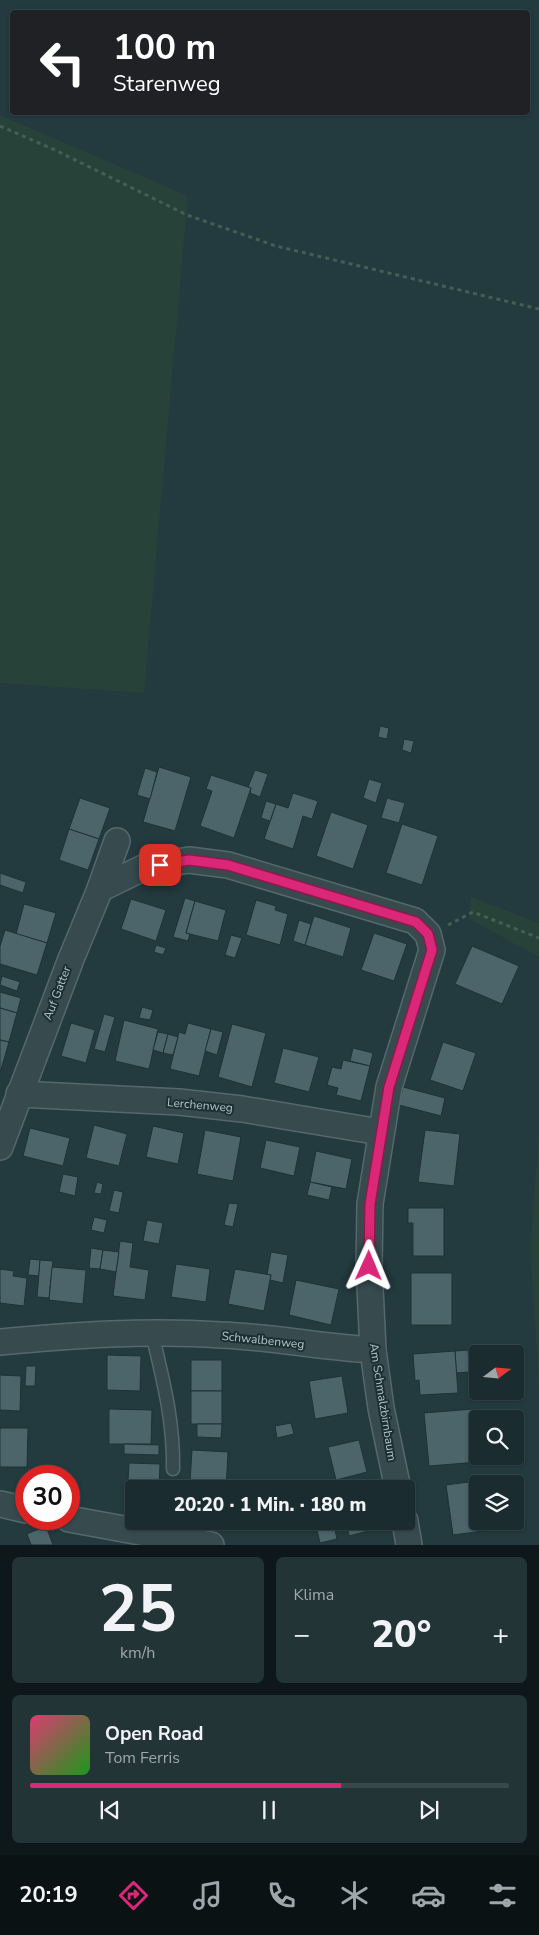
<!DOCTYPE html>
<html lang="de">
<head>
<meta charset="utf-8">
<style>
	body { margin:0; font-family:"Nunito Sans",sans-serif; background:#233437; color:#f1f3f6; height:100vh; display:flex; flex-direction:column; font-size:19px; white-space:nowrap }
	* { box-sizing:border-box; margin:0 }
	p { font-size:16px; color:#9fa7aa }
	.icon { flex:none; width:28px; height:28px; fill:none; stroke:currentColor; stroke-width:2; stroke-linecap:round; stroke-linejoin:round }
	.map { position:relative; height:1545px; overflow:hidden }
	.sheet { display:flex; flex-direction:column; gap:12px; padding:12px; background:#0e181a; flex:1 }
	.sheet>* { flex:none }
	.hud { position:absolute; left:10px; top:10px; width:520px; height:105px; border-radius:5px; box-shadow:0 1px 4px #0004,0 0 0 1px #38484b; background:#202124; color:#fff; overflow:hidden }
	.needle { width:32px; rotate:74deg }
	.buttons { position:absolute; left:469px; top:1345px; display:grid; gap:10px }
	.buttons a { display:grid; place-items:center; width:55px; height:55px; border-radius:5px; background:#1a2c2f; box-shadow:0 1px 4px #0004,0 0 0 1px #38484b; font-size:25px }
	.speed { position:absolute; left:15px; top:1465px; display:flex; gap:10px; font-size:25px; font-weight:700; text-align:center }
	.speed>* { display:grid; place-content:center; width:65px; height:65px; border-radius:50%; background:#1a2c2f; box-shadow:0 1px 4px #0004,0 0 0 1px #38484b; line-height:1 }
	.speed .limit { border:8px solid #d22; background:#fff; color:#111 }
	.pin { position:absolute; display:grid; place-items:center; width:42px; height:42px; color:#fff; margin:-21px; border-radius:10px; box-shadow:0 2px 8px #0006 }
	.me { position:absolute; width:55px; margin:-28px; rotate:1deg; stroke-linejoin:round; filter:drop-shadow(0 0 4px #0008) }
	.turn { display:flex; align-items:center; gap:18px; height:105px; padding:0 20px; font-size:22px }
	.turn .icon { width:65px; height:65px; stroke-width:2.5 }
	.turn b { display:block; font-size:35px; line-height:42px }
	.big { font-size:38px; font-weight:800; line-height:1.1 }
	.sheet .card { flex:1; display:flex; flex-direction:column; justify-content:center; gap:8px; min-width:0; padding:0 18px; border-radius:8px; background:#233437 }
	.sheet .dial { align-items:center; gap:0 }
	.dial b { font-size:65px; line-height:1 }
	.song { display:flex; align-items:center; gap:15px }
	.cover { width:60px; height:60px; border-radius:8px; background:linear-gradient(135deg,hsl(340 70% 55%),hsl(120 70% 35%)) }
	.played { height:5px; border-radius:2px; background:linear-gradient(90deg,#db2777 65%,#38484b 65%) }
	.keys { display:flex; justify-content:space-around; direction:ltr }
	.heat { display:flex; justify-content:space-between; align-items:center; font-size:28px; direction:ltr }
	.sheet .tiles { flex:1; display:grid; gap:12px; grid-template-columns:1fr 1fr }
	.card:last-child { grid-column:span 2 }
	.trip { position:absolute; left:125px; top:1480px; width:290px; height:50px; border-radius:5px; background:#1a2c2f; box-shadow:0 1px 4px #0004,0 0 0 1px #38484b; font-weight:800; line-height:50px; text-align:center }
	.tab-bar { display:flex; height:80px; justify-content:space-around; align-items:center; background:#0a1213; color:#9fa7aa }
	.tab-bar .icon { width:35px; height:35px }
	.tab-bar .on { color:#db2777 }
	.tab-bar b { font-size:22px; color:#f1f3f6 }
	.map>svg:first-child { display:block }
</style>
</head>
<body>
<div class="map">
<svg width="539" height="1545" viewBox="0 0 539 1545">
	<rect width="100%" height="100%" fill="#233a3f"/>
	<!-- green -->
	<g fill="#274239">
		<path d="M 0,115 L 188,196 L 144,693 L 0,683 Z"/>
		<path d="M 471,897 L 539,923 L 539,957 L 469,919 Z"/>
		<path d="M 539,1136 L 539,1385 L 530,1247 Z"/>
	</g>
	<!-- building -->
	<g fill="#4c656a" stroke="#1e3236">
		<path d="M 380,726 L 389,728 L 387,739 L 378,737 Z"/>
		<path d="M 404,739 L 414,741 L 411,753 L 402,750 Z"/>
		<path d="M 159,767 L 191,777 L 175,831 L 143,822 Z"/>
		<path d="M 145,768 L 157,772 L 150,799 L 137,795 Z"/>
		<path d="M 255,770 L 268,774 L 260,797 L 250,793 L 251,788 L 248,787 Z"/>
		<path d="M 211,775 L 251,788 L 234,838 L 200,826 L 212,791 L 206,789 Z"/>
		<path d="M 369,779 L 382,783 L 376,803 L 363,798 Z"/>
		<path d="M 293,793 L 318,801 L 312,819 L 303,816 L 293,849 L 264,839 L 276,804 L 288,808 Z"/>
		<path d="M 80,798 L 110,808 L 99,839 L 69,829 Z"/>
		<path d="M 387,798 L 405,803 L 399,823 L 381,818 Z"/>
		<path d="M 266,801 L 276,804 L 270,821 L 261,818 Z"/>
		<path d="M 331,812 L 368,825 L 353,869 L 316,856 Z"/>
		<path d="M 402,824 L 438,836 L 422,885 L 386,873 Z"/>
		<path d="M 69,829 L 99,839 L 88,870 L 59,860 Z"/>
		<path d="M 0,873 L 26,882 L 23,893 L 0,885 Z"/>
		<path d="M 185,898 L 195,901 L 186,933 L 190,934 L 188,941 L 173,937 Z"/>
		<path d="M 131,899 L 166,910 L 156,941 L 121,929 Z"/>
		<path d="M 256,900 L 276,906 L 275,910 L 288,914 L 280,945 L 246,935 Z"/>
		<path d="M 195,901 L 226,910 L 218,941 L 186,933 Z"/>
		<path d="M 24,904 L 56,913 L 47,943 L 16,934 Z"/>
		<path d="M 314,916 L 351,928 L 343,957 L 305,945 Z"/>
		<path d="M 299,920 L 311,924 L 305,945 L 293,941 Z"/>
		<path d="M 5,930 L 47,943 L 37,975 L 0,964 L 0,946 Z"/>
		<path d="M 374,933 L 407,944 L 394,981 L 361,970 Z"/>
		<path d="M 231,935 L 242,938 L 235,958 L 225,955 Z"/>
		<path d="M 156,945 L 166,948 L 163,955 L 154,952 Z"/>
		<path d="M 472,946 L 519,966 L 502,1004 L 455,984 Z"/>
		<path d="M 2,976 L 20,982 L 17,991 L 0,985 Z"/>
		<path d="M 0,992 L 21,998 L 17,1013 L 0,1008 Z"/>
		<path d="M 142,1007 L 153,1010 L 150,1020 L 139,1018 Z"/>
		<path d="M 0,1008 L 17,1013 L 9,1042 L 0,1040 Z"/>
		<path d="M 104,1014 L 115,1017 L 105,1052 L 94,1049 Z"/>
		<path d="M 124,1020 L 158,1029 L 149,1069 L 115,1061 Z"/>
		<path d="M 71,1023 L 95,1030 L 86,1063 L 61,1056 Z"/>
		<path d="M 188,1023 L 211,1029 L 199,1076 L 170,1069 L 179,1032 L 185,1034 Z"/>
		<path d="M 232,1024 L 266,1033 L 252,1087 L 218,1077 Z"/>
		<path d="M 211,1029 L 223,1032 L 217,1055 L 205,1051 Z"/>
		<path d="M 158,1032 L 168,1034 L 163,1053 L 153,1050 Z"/>
		<path d="M 168,1034 L 178,1037 L 173,1055 L 163,1053 Z"/>
		<path d="M 0,1040 L 9,1042 L 0,1073 Z"/>
		<path d="M 443,1042 L 476,1053 L 463,1091 L 430,1080 Z"/>
		<path d="M 283,1048 L 319,1057 L 309,1092 L 274,1083 Z"/>
		<path d="M 353,1048 L 373,1053 L 370,1066 L 350,1061 Z"/>
		<path d="M 343,1060 L 370,1066 L 361,1101 L 336,1095 L 338,1088 L 327,1085 L 332,1067 L 341,1069 Z"/>
		<path d="M 403,1087 L 445,1098 L 441,1116 L 399,1105 Z"/>
		<path d="M 94,1125 L 127,1134 L 119,1166 L 86,1158 Z"/>
		<path d="M 153,1126 L 184,1133 L 178,1164 L 146,1157 Z"/>
		<path d="M 30,1128 L 70,1138 L 63,1166 L 23,1156 Z"/>
		<path d="M 205,1130 L 241,1137 L 233,1181 L 197,1174 Z"/>
		<path d="M 425,1130 L 460,1134 L 454,1186 L 418,1182 Z"/>
		<path d="M 266,1140 L 300,1147 L 294,1176 L 260,1168 Z"/>
		<path d="M 316,1151 L 352,1159 L 346,1189 L 310,1182 Z"/>
		<path d="M 63,1174 L 78,1177 L 75,1196 L 59,1192 Z"/>
		<path d="M 97,1182 L 103,1184 L 101,1194 L 94,1193 Z"/>
		<path d="M 310,1182 L 332,1187 L 329,1200 L 307,1195 Z"/>
		<path d="M 114,1190 L 123,1192 L 119,1213 L 109,1211 Z"/>
		<path d="M 229,1203 L 238,1204 L 233,1227 L 224,1225 Z"/>
		<path d="M 408,1208 L 444,1208 L 444,1256 L 413,1256 L 413,1223 L 408,1223 Z"/>
		<path d="M 94,1217 L 107,1220 L 104,1233 L 91,1230 Z"/>
		<path d="M 147,1220 L 163,1223 L 159,1244 L 143,1241 Z"/>
		<path d="M 120,1241 L 133,1243 L 130,1267 L 149,1270 L 145,1300 L 113,1296 Z"/>
		<path d="M 91,1248 L 103,1250 L 100,1269 L 89,1268 Z"/>
		<path d="M 103,1250 L 119,1252 L 116,1272 L 100,1269 Z"/>
		<path d="M 271,1252 L 288,1255 L 283,1283 L 270,1280 L 271,1275 L 267,1275 Z"/>
		<path d="M 30,1259 L 40,1260 L 39,1276 L 28,1275 Z"/>
		<path d="M 40,1260 L 53,1261 L 49,1298 L 37,1297 Z"/>
		<path d="M 176,1264 L 210,1269 L 206,1302 L 171,1297 Z"/>
		<path d="M 52,1267 L 86,1270 L 83,1304 L 49,1300 Z"/>
		<path d="M 0,1269 L 14,1271 L 13,1276 L 27,1278 L 24,1306 L 0,1303 Z"/>
		<path d="M 235,1269 L 271,1275 L 264,1311 L 228,1304 Z"/>
		<rect x="411" y="1273" width="41" height="52"/>
		<path d="M 296,1280 L 339,1289 L 331,1325 L 289,1315 Z"/>
		<path d="M 468,1350 L 470,1372 L 456,1373 L 455,1351 Z"/>
		<path d="M 455,1351 L 458,1393 L 420,1395 L 419,1380 L 415,1381 L 413,1354 Z"/>
		<path d="M 107,1355 L 141,1356 L 140,1391 L 107,1390 Z"/>
		<rect x="191" y="1360" width="31" height="31"/>
		<path d="M 26,1366 L 36,1366 L 35,1386 L 25,1386 Z"/>
		<path d="M 0,1375 L 21,1376 L 20,1411 L 0,1410 Z"/>
		<path d="M 342,1376 L 348,1413 L 315,1419 L 309,1381 Z"/>
		<rect x="191" y="1391" width="31" height="33"/>
		<path d="M 109,1409 L 152,1410 L 151,1444 L 109,1444 Z"/>
		<path d="M 473,1409 L 478,1462 L 429,1466 L 424,1413 Z"/>
		<path d="M 291,1423 L 294,1434 L 277,1438 L 275,1426 Z"/>
		<path d="M 197,1424 L 222,1424 L 221,1438 L 197,1437 Z"/>
		<path d="M 0,1428 L 28,1428 L 27,1467 L 0,1467 Z"/>
		<path d="M 359,1440 L 367,1472 L 336,1480 L 328,1447 Z"/>
		<path d="M 124,1444 L 159,1445 L 159,1455 L 124,1454 Z"/>
		<path d="M 192,1450 L 228,1452 L 226,1489 L 181,1489 L 181,1482 L 190,1482 Z"/>
		<path d="M 129,1463 L 160,1464 L 159,1489 L 134,1489 L 134,1500 L 127,1500 Z"/>
		<path d="M 484,1480 L 485,1484 L 478,1484 L 478,1521 L 489,1521 L 491,1530 L 453,1535 L 446,1485 Z"/>
		<path d="M 315,1521 L 333,1521 L 337,1539 L 320,1543 Z"/>
		<path d="M 346,1521 L 382,1521 L 384,1527 L 349,1536 Z"/>
		<path d="M 46,1526 L 53,1545 L 31,1545 L 27,1534 Z"/>
	</g>
	<g fill="none" stroke-linecap="round" stroke-linejoin="round">
		<!-- service casing -->
		<g stroke="#55686d" stroke-width="15">
			<path id="service" d="M 152,1333 C 163,1380 174,1421 173,1469"/>
		</g>
		<!-- minor casing -->
		<g stroke="#55686d" stroke-width="28">
			<g id="minor">
				<path d="M 100,889 L 145,867 L 189,860 L 228,865 L 415,921 L 428,934 L 432,950 L 389,1087 L 370,1204 L 369,1266 L 373,1350 L 381,1408 L 398,1489"/>
				<path d="M 19,1094 L 179,1102 L 242,1109 L 380,1132"/>
				<path d="M 0,1147 L 71,959 L 100,889 L 117,841"/>
				<path d="M 0,1342 C 74,1335 147,1330 221,1335 C 272,1337 322,1347 373,1350"/>
				<path d="M 0,1504 L 26,1510"/>
				<path d="M 69,1519 L 211,1545"/>
				<path d="M 405,1521 L 409,1545"/>
			</g>
		</g>
		<!-- path -->
		<g stroke="#455f57" stroke-width="3" stroke-dasharray="4 4" stroke-linecap="butt">
			<path d="M 0,126 L 55,150 L 187,215 L 276,246 L 539,309"/>
			<path d="M 448,925 L 473,912 L 539,938"/>
		</g>
		<!-- service -->
		<use href="#service" stroke="#374b4f" stroke-width="12"/>
		<!-- minor -->
		<use href="#minor" stroke="#374b4f" stroke-width="25"/>
	</g>
	<g fill="none" stroke-linecap="round" stroke-linejoin="round">
		<!-- route casing -->
		<g stroke="#8e194d" stroke-width="12">
			<path id="route" d="M 160,865 L 189,860 L 228,865 L 416,922 L 428,934 L 432,950 L 389,1087 L 370,1204 L 369,1266"/>
		</g>
		<!-- route -->
		<use href="#route" stroke="#db2777" stroke-width="9"/>
	</g>
	<g text-anchor="middle" dominant-baseline="central" stroke-width="4" stroke-linejoin="round" paint-order="stroke">
		<!-- street labels -->
		<g font-size="12" fill="#b3c5ca" stroke="#1c3034">
			<text transform="translate(57 993) rotate(-69)">Auf Gatter</text>
			<text transform="translate(200 1105) rotate(5)">Lerchenweg</text>
			<text transform="translate(263 1340) rotate(6)">Schwalbenweg</text>
			<text transform="translate(383 1402) rotate(81)">Am Schmalzbirnbaum</text>
		</g>
	</g>
</svg>
<div class="buttons">
<a><svg class="needle" viewBox="-14 -14 28 28"><path d="M0-13l5 13h-10z" fill="#e53935"/><path d="M0 13l5-13h-10z" fill="#9fa7aa"/></svg></a>
<a><svg class="icon" aria-label="search" viewBox="0 0 24 24"><circle cx="10" cy="10" r="6"/><path d="M15 15l6 6"/></svg></a>
<a><svg class="icon" aria-label="layers" viewBox="0 0 24 24"><path d="M12 4l9 5-9 5-9-5zM3 14l9 5 9-5"/></svg></a>
</div>
<div class="speed"><div class="limit">30</div></div>
<div class="pin" style="left:160px;top:865px;background:#d93025"><svg class="icon" aria-label="arrive" viewBox="0 0 24 24"><path d="M6 21V4h12l-3 4 3 4H6"/></svg></div>
<svg class="me" style="left:369px;top:1266px" viewBox="-20 -20 40 40"><path d="M0-17L14 15 0 8-14 15z" fill="#db2777" stroke="#fff" stroke-width="4"/></svg>
<div class="trip">20:20 · 1 Min. · 180 m</div>
<div class="hud">
<div class="turn"><svg class="icon" aria-label="left" viewBox="0 0 24 24"><path d="M17 20v-9H6M10 6l-5 5 5 5"/></svg><div><b>100 m</b>Starenweg</div></div>
</div>
</div>
<section class="sheet">
<div class="tiles">
<div class="card dial"><b>25</b><p>km/h</p></div>
<div class="card"><p>Klima</p>
<div class="heat"><a>−</a><b class="big">20°</b><a>+</a></div>
</div>
<div class="card">
<div class="song"><i class="cover"></i><div><b>Open Road</b><p>Tom Ferris</p></div></div>
<div class="played"></div>
<div class="keys"><svg class="icon" aria-label="previous" viewBox="0 0 24 24"><path d="M18 5L8 12l10 7zM5 5v14"/></svg><svg class="icon" aria-label="pause" viewBox="0 0 24 24"><path d="M8 5v14M16 5v14"/></svg><svg class="icon" aria-label="next" viewBox="0 0 24 24"><path d="M6 5l10 7-10 7zM19 5v14"/></svg></div>
</div>
</div>
</section>
<nav class="tab-bar">
<b>20:19</b>
<svg class="icon on" aria-label="directions" viewBox="0 0 24 24"><path d="M12 3l9 9-9 9-9-9zM9 14v-3h6M13 9l2 2-2 2"/></svg>
<svg class="icon" aria-label="music" viewBox="0 0 24 24"><path d="M9 18V5l10-2v13"/><circle cx="6" cy="18" r="3"/><circle cx="16" cy="16" r="3"/></svg>
<svg class="icon" aria-label="phone" viewBox="0 0 24 24"><path d="M5 4h4l2 5-3 2q2 4 5 5l2-3 5 2v4C11 20 4 13 5 4z"/></svg>
<svg class="icon" aria-label="climate" viewBox="0 0 24 24"><path d="M12 3v18M4 7l16 10M4 17L20 7"/></svg>
<svg class="icon" aria-label="car" viewBox="0 0 24 24"><path d="M5 17H2v-5l4-1 3-4h7l3 4 3 1v5h-3M9 17h6M6 11h13"/><circle cx="7" cy="17" r="2"/><circle cx="17" cy="17" r="2"/></svg>
<svg class="icon" aria-label="filters" viewBox="0 0 24 24"><path d="M4 7h16M4 17h16"/><circle cx="9" cy="7" r="2"/><circle cx="15" cy="17" r="2"/></svg>
</nav>
</body>
</html>
